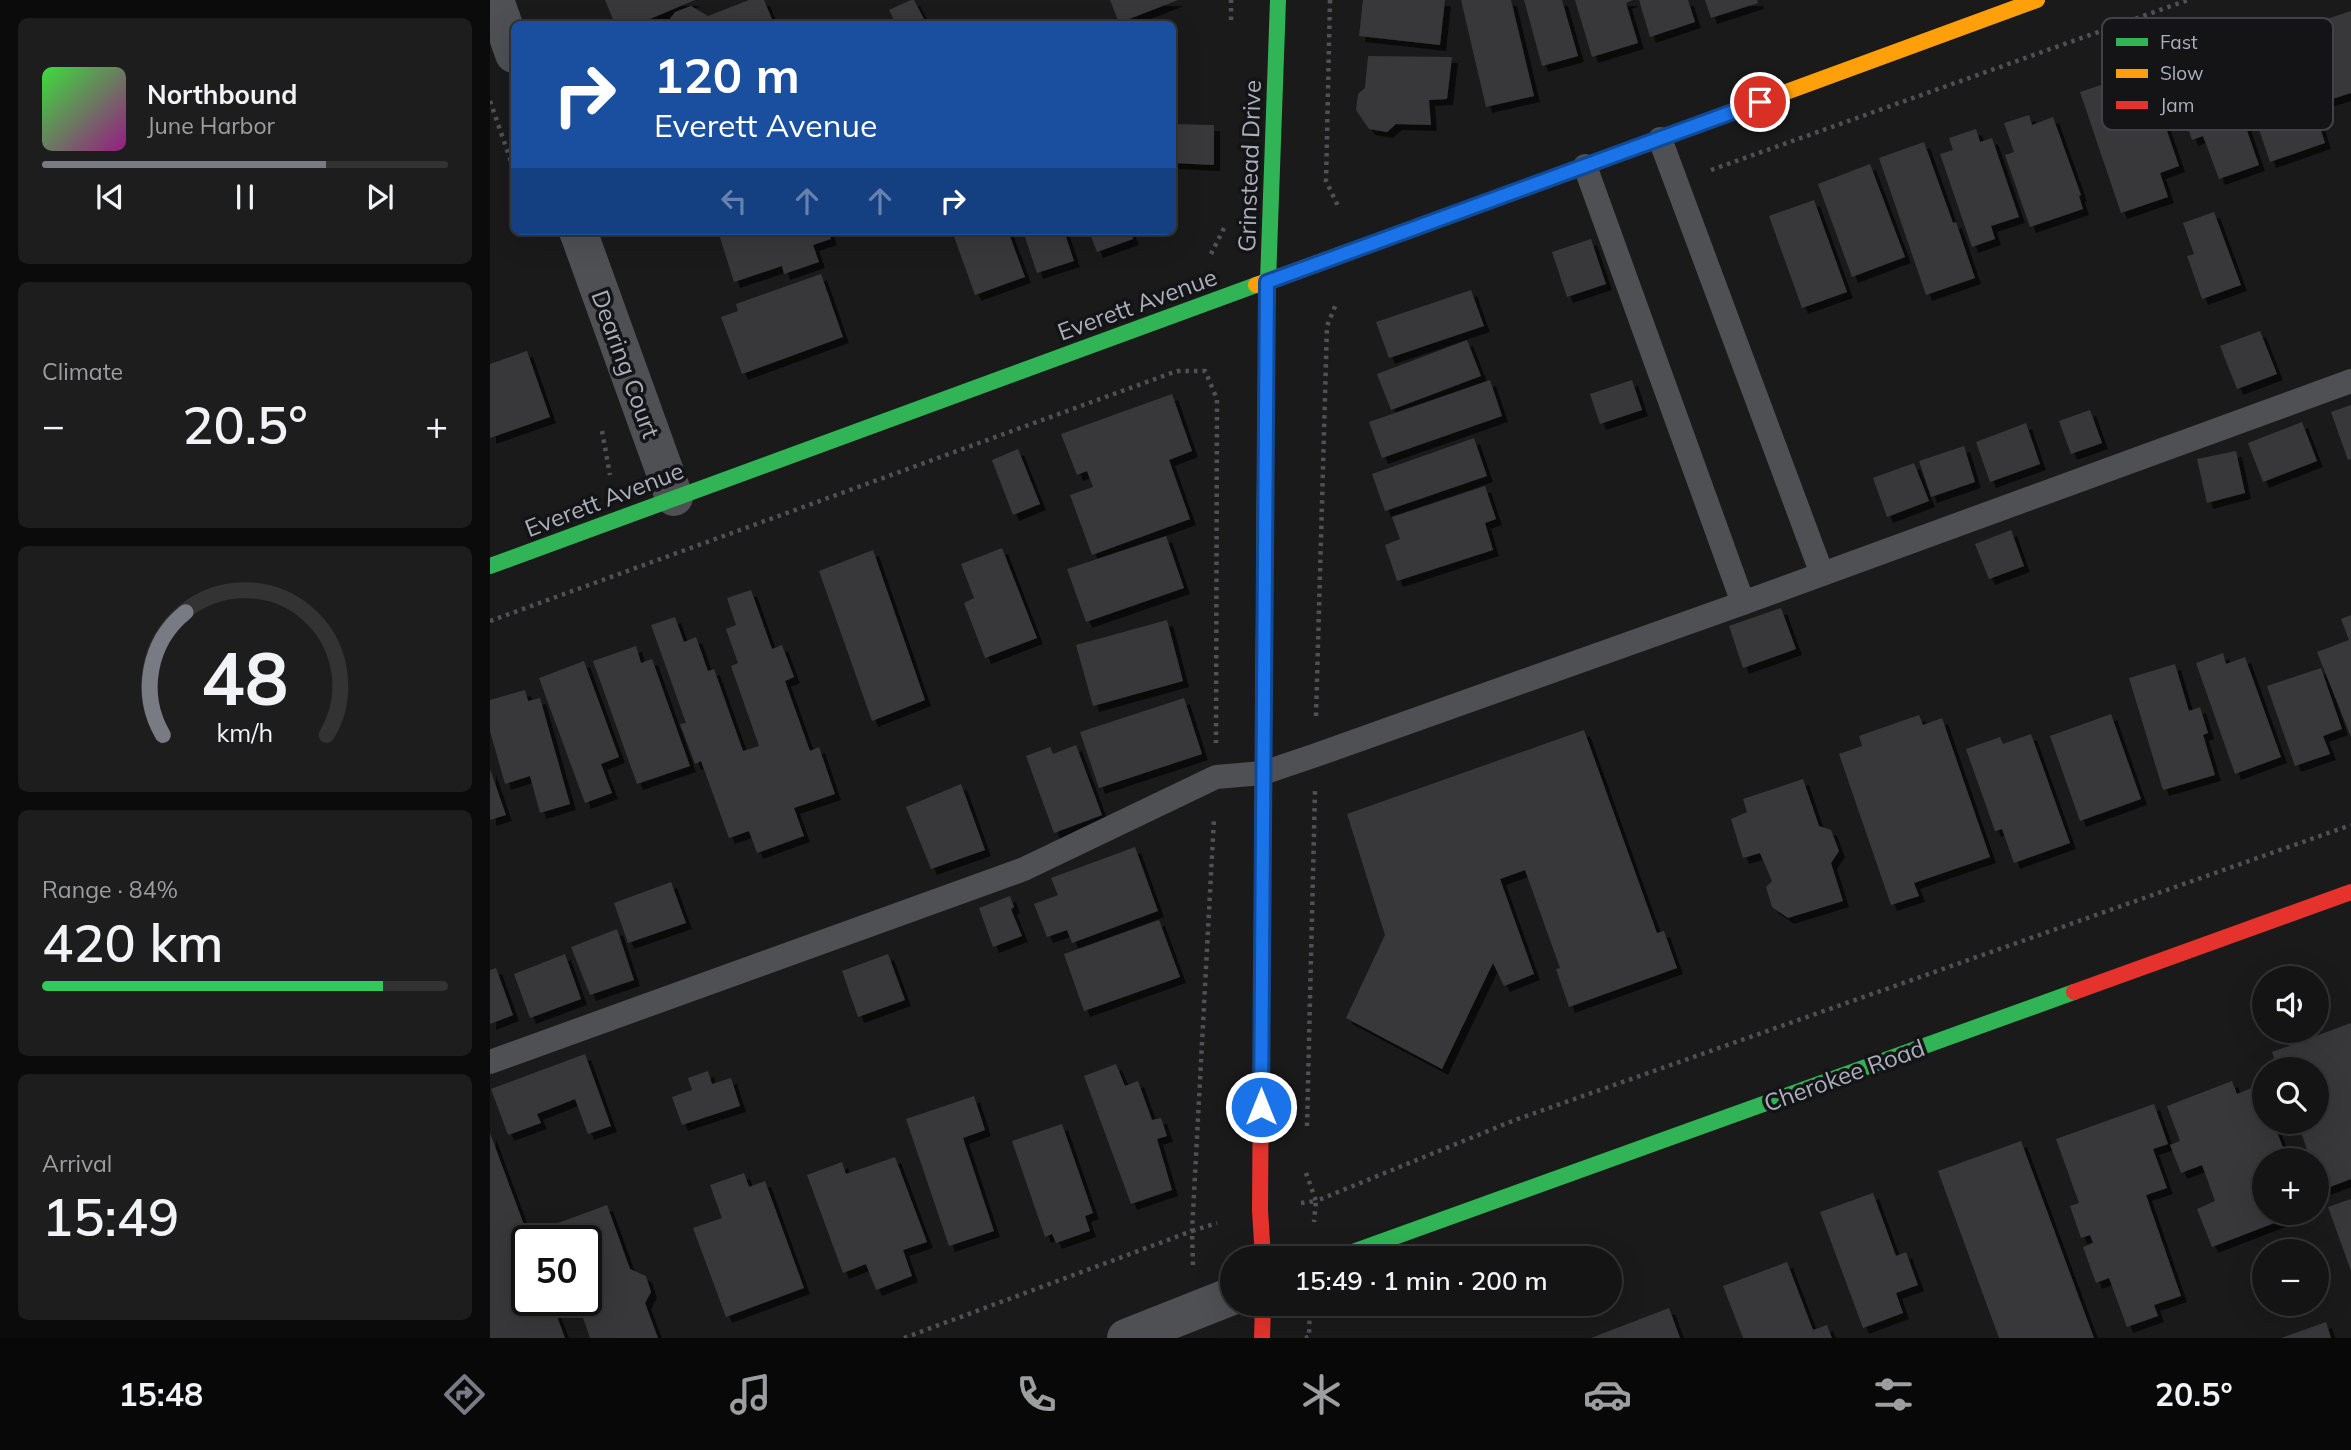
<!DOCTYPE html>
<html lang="en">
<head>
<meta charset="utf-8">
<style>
	body { margin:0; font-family:Mulish,sans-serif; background:#1d1d1d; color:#f1f3f6; height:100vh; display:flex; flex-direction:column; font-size:26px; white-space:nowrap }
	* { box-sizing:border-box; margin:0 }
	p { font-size:23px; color:#9d9ea0 }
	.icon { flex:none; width:38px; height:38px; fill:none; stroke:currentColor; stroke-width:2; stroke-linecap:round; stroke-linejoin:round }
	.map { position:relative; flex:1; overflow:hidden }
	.panel { display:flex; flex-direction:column; gap:18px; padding:18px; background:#0b0b0b; width:490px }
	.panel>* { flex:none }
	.hud { position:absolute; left:21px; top:21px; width:665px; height:214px; border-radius:10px; box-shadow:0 7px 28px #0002,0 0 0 2px #333334; background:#1a4fa0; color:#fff; overflow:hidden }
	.controls { position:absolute; left:1762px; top:966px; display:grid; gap:14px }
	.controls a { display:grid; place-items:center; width:77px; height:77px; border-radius:50%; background:#141414; box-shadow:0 7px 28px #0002,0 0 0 2px #333334; font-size:35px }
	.speed { position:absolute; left:21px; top:1225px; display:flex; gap:14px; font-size:35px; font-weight:700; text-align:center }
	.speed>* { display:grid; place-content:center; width:91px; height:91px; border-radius:50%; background:#141414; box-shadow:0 7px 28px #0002,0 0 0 2px #333334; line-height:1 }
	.speed .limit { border:4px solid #111; border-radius:10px; background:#fff; color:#111 }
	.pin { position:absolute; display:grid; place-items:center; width:60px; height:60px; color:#fff; margin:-30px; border:4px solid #fff; border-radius:50%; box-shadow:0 2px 7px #0007 }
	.me { position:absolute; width:77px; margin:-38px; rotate:0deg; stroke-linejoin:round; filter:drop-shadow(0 0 5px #0008) }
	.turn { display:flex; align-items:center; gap:24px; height:147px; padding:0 28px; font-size:32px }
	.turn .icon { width:91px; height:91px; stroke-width:2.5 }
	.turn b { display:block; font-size:49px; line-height:60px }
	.lanes { display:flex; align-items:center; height:66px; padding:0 28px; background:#0003; justify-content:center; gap:35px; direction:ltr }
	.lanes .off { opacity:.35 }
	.big { font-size:52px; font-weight:600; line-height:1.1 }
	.panel .tile { flex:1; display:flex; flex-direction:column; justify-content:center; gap:10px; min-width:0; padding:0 24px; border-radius:10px; background:#1d1d1d }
	.panel .dial { align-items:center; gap:0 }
	.dial svg { height:182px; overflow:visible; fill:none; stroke:#333334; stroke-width:7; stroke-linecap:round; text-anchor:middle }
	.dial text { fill:#f1f3f6; stroke:none }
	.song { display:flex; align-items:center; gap:21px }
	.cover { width:84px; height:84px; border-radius:10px; background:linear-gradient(135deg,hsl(120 70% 55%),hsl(310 70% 35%)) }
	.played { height:7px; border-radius:4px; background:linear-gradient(90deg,#787b84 70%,#333334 70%) }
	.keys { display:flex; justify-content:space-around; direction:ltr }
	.heat { display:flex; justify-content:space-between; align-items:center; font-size:38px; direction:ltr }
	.charge { height:10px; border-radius:5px; background:linear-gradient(90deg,#34c759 84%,#333334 0) }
	.trip { position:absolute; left:730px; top:1246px; width:402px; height:70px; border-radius:35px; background:#141414; box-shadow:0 7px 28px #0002,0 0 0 2px #333334; font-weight:600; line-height:70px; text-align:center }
	.dock { display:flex; height:112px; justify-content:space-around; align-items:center; background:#080808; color:#9d9ea0 }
	.dock .icon { width:49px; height:49px }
	.dock .on { color:#787b84 }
	.dock b { font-size:32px; color:#f1f3f6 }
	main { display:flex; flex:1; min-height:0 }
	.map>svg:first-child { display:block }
</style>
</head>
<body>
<main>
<section class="panel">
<div class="tile">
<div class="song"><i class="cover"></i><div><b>Northbound</b><p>June Harbor</p></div></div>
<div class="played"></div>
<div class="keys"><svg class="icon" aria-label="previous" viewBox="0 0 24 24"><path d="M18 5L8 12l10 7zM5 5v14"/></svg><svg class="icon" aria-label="pause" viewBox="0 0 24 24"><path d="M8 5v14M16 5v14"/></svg><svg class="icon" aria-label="next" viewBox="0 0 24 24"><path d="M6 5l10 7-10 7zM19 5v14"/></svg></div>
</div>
<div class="tile"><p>Climate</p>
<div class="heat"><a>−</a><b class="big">20.5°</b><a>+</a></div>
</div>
<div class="tile dial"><svg viewBox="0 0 100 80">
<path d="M14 69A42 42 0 1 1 86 69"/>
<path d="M14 69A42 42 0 0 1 24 15" stroke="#787b84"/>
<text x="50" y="56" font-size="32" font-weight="700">48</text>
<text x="50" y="72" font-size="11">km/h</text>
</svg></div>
<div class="tile"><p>Range · 84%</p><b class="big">420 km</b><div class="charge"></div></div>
<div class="tile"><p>Arrival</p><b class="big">15:49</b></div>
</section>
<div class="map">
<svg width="1861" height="1338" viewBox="0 0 1861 1338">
	<defs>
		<filter id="shadow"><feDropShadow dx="6" dy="6" stdDeviation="0" flood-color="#0009"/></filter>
	</defs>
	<rect width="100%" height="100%" fill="#1a1a1b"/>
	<!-- building -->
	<g fill="#37383b" filter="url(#shadow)">
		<path d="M 115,0 L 205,0 L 148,24 L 141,24 L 139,20 L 125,24 Z"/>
		<path d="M 259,0 L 274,0 L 284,24 L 176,24 L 185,12 L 201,6 L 218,16 Z"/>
		<path d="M 421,0 L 424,0 L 435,21 L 428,24 L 406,24 L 399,10 Z"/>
		<path d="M 620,0 L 688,0 L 629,23 Z"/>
		<path d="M 873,0 L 955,0 L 950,45 L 869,36 Z"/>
		<path d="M 971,0 L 1021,0 L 1044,96 L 996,107 Z"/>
		<path d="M 1034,0 L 1072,0 L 1088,56 L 1052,66 Z"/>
		<path d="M 1085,0 L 1143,0 L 1136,3 L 1148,43 L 1102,57 Z"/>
		<path d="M 1149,0 L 1198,0 L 1205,22 L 1160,37 Z"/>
		<path d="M 1215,0 L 1267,0 L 1268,3 L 1221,18 Z"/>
		<path d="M 1861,11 L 1861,93 L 1830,103 L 1806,29 Z"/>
		<path d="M 1783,22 L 1809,99 L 1820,96 L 1835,143 L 1780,162 L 1738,37 Z"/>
		<path d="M 878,56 L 962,57 L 957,99 L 939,100 L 941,125 L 906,124 L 897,132 L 879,129 L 866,110 L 868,94 L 875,88 Z"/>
		<path d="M 1731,56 L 1769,165 L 1729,179 L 1713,136 L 1702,140 L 1691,107 L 1699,105 L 1687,72 Z"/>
		<path d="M 1656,70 L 1689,166 L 1670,173 L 1678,197 L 1631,213 L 1590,92 Z"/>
		<path d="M 1539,115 L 1542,125 L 1563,117 L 1591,195 L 1589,196 L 1593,209 L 1540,227 L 1515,155 L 1524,152 L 1514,123 Z"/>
		<path d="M 682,124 L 724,125 L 724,165 L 682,163 Z"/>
		<path d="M 1486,129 L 1490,142 L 1502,138 L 1529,217 L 1501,226 L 1505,239 L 1482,247 L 1450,154 L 1463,150 L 1459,138 Z"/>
		<path d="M 1434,142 L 1463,223 L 1466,222 L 1485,278 L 1436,295 L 1389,158 Z"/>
		<path d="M 1380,164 L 1415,257 L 1362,277 L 1328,184 Z"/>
		<path d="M 1324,200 L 1357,292 L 1312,308 L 1279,216 Z"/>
		<path d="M 1724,212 L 1751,285 L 1712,299 L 1697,256 L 1704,254 L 1693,223 Z"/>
		<path d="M 228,231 L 338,231 L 341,239 L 323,245 L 329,262 L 294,274 L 292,266 L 244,282 Z"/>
		<path d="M 462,231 L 518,231 L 535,277 L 485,295 Z"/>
		<path d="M 533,231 L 574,231 L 584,261 L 547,273 Z"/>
		<path d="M 599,231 L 640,231 L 643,239 L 607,252 Z"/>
		<path d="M 1101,239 L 1116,284 L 1077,297 L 1062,252 Z"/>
		<path d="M 331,274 L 353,337 L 252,374 L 231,317 L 248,311 L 246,304 Z"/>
		<path d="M 981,290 L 994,326 L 899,358 L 886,322 Z"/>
		<path d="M 1770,331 L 1787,374 L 1747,389 L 1730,346 Z"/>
		<path d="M 977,340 L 991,376 L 901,410 L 887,374 Z"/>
		<path d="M 37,351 L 60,417 L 0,438 L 0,364 Z"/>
		<path d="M 1000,380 L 1012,416 L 892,458 L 879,422 Z"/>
		<path d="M 1142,380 L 1152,410 L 1110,424 L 1100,394 Z"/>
		<path d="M 682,394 L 702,451 L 679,460 L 700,519 L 602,555 L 580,495 L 603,487 L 597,471 L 587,475 L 571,434 Z"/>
		<path d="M 1861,405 L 1861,459 L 1858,460 L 1841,412 Z"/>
		<path d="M 1600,410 L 1612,443 L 1581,454 L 1569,421 Z"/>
		<path d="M 1812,422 L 1827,461 L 1773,482 L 1758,443 Z"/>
		<path d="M 1536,423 L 1550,464 L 1500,482 L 1486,442 Z"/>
		<path d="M 984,438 L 997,476 L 895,511 L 882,474 Z"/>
		<path d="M 1474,446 L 1485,482 L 1441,497 L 1429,461 Z"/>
		<path d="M 528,449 L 550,504 L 523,515 L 502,460 Z"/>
		<path d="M 1746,451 L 1755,493 L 1717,503 L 1707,459 Z"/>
		<path d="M 1424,463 L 1439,501 L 1397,517 L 1383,478 Z"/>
		<path d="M 995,486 L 1006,519 L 995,523 L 1003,550 L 907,581 L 895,545 L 910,539 L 902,517 Z"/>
		<path d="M 1521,530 L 1534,566 L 1499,579 L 1485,544 Z"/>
		<path d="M 676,536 L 694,588 L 596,622 L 577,569 Z"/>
		<path d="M 512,548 L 547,638 L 495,658 L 474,603 L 484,598 L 471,564 Z"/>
		<path d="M 383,550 L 435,700 L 382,721 L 329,571 Z"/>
		<path d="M 261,590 L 282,649 L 292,645 L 304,677 L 295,681 L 320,751 L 329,747 L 345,794 L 304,808 L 314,836 L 267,853 L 259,831 L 239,838 L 211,761 L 205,764 L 190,724 L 196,723 L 161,625 L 185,617 L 194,642 L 206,637 L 218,671 L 224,669 L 253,751 L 269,746 L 241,666 L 248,663 L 236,629 L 246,625 L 237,598 Z"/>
		<path d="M 1291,608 L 1306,649 L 1253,668 L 1239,626 Z"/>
		<path d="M 1861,615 L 1861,737 L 1827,652 L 1859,640 L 1851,619 Z"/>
		<path d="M 677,620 L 693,681 L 603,706 L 586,645 Z"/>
		<path d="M 146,646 L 151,663 L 162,659 L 200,766 L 147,784 L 103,661 Z"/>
		<path d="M 1733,653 L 1736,664 L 1755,657 L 1791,757 L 1745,774 L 1706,663 Z"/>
		<path d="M 94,661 L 129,757 L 111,764 L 122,793 L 95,803 L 49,678 Z"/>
		<path d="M 1685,664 L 1699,711 L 1710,707 L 1718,733 L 1713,735 L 1725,775 L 1673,790 L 1639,678 Z"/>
		<path d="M 1831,668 L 1852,729 L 1833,736 L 1840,754 L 1805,766 L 1777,686 Z"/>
		<path d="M 35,690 L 38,701 L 50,698 L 80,804 L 50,813 L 40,776 L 15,784 L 0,731 L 0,700 Z"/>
		<path d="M 694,698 L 712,754 L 609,788 L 590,732 Z"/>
		<path d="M 1621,714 L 1651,799 L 1590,821 L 1560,736 Z"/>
		<path d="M 1429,715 L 1433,725 L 1452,718 L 1500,857 L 1424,883 L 1429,896 L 1401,905 L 1349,754 L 1372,746 L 1369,736 Z"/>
		<path d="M 1094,730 L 1167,933 L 1174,931 L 1187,968 L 1079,1007 L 1066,969 L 1070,968 L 1035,870 L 1010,879 L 1044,974 L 1014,986 L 1003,963 L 952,1069 L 856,1018 L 895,935 L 857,814 Z"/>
		<path d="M 1541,734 L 1580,843 L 1524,863 L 1512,829 L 1505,831 L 1476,749 L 1510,737 L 1513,744 Z"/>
		<path d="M 586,745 L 612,815 L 564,833 L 536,756 L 560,747 L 563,754 Z"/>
		<path d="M 0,769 L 16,815 L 0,820 Z"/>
		<path d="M 1313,779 L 1329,826 L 1341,830 L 1349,851 L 1341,863 L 1353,901 L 1298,918 L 1282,907 L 1276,887 L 1282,881 L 1270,853 L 1253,858 L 1241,819 L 1257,812 L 1253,799 Z"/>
		<path d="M 471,784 L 495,850 L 441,869 L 416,807 Z"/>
		<path d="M 645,847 L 668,911 L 582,943 L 577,930 L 557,937 L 544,904 L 568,895 L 561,878 Z"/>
		<path d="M 181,882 L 196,923 L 138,943 L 124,903 Z"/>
		<path d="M 520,896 L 524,907 L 521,909 L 532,936 L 503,947 L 489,908 Z"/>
		<path d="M 669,920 L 690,977 L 594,1011 L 574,954 Z"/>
		<path d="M 127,929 L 144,980 L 100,995 L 81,947 Z"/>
		<path d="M 75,954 L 91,999 L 40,1018 L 24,974 Z"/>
		<path d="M 398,954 L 415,1000 L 368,1017 L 352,971 Z"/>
		<path d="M 6,968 L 23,1015 L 0,1024 L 0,970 Z"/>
		<path d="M 1861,1023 L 1861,1179 L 1832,1190 L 1827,1176 L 1827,1160 L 1821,1160 L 1807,1122 L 1827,1122 L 1827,1069 L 1788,1069 L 1782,1052 Z"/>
		<path d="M 95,1054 L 121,1126 L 98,1134 L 85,1099 L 47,1114 L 51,1123 L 18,1135 L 1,1089 Z"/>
		<path d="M 626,1064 L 635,1086 L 648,1081 L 662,1120 L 671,1118 L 677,1136 L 667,1139 L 682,1190 L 641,1204 L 594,1076 Z"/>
		<path d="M 218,1071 L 222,1084 L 241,1078 L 250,1106 L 192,1125 L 182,1097 L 202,1090 L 198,1078 Z"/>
		<path d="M 1742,1081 L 1747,1094 L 1769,1085 L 1774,1099 L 1774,1122 L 1783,1122 L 1798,1160 L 1774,1160 L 1774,1213 L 1810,1213 L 1722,1247 L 1707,1209 L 1725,1201 L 1712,1165 L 1691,1173 L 1680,1145 L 1690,1141 L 1677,1106 Z"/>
		<path d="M 484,1096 L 495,1130 L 473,1138 L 504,1231 L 459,1246 L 416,1119 Z"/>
		<path d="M 1664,1104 L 1678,1144 L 1663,1149 L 1677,1188 L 1656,1195 L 1691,1296 L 1664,1305 L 1668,1316 L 1637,1327 L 1619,1278 L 1606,1283 L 1593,1247 L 1603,1243 L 1600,1235 L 1591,1238 L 1580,1206 L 1589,1203 L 1566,1139 Z"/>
		<path d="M 572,1124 L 603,1213 L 595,1216 L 600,1231 L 566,1243 L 562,1234 L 555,1237 L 522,1141 Z"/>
		<path d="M 0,1133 L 40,1241 L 37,1241 L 37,1300 L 61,1300 L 75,1338 L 0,1338 Z"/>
		<path d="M 1531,1141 L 1604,1338 L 1509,1338 L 1448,1171 Z"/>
		<path d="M 405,1157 L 437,1242 L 413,1250 L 422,1276 L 386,1290 L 376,1264 L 353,1273 L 317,1175 L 352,1162 L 356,1174 Z"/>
		<path d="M 254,1173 L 259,1187 L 275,1181 L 314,1288 L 236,1317 L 203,1228 L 232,1218 L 220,1185 Z"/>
		<path d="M 1383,1193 L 1406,1256 L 1416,1252 L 1428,1285 L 1406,1293 L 1413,1313 L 1373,1328 L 1330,1212 Z"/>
		<path d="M 1861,1199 L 1861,1271 L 1838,1207 Z"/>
		<path d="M 117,1205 L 140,1269 L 156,1276 L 161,1292 L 155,1303 L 168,1338 L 100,1338 L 87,1300 L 96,1300 L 96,1241 L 64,1240 L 73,1237 L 68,1223 Z"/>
		<path d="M 1297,1262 L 1323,1330 L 1337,1325 L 1342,1338 L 1253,1338 L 1233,1286 Z"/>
		<path d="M 1179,1308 L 1190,1338 L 1101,1338 Z"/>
		<path d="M 1836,1322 L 1841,1338 L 1791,1338 Z"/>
	</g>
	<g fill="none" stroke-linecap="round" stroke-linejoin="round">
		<!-- path -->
		<g stroke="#505155" stroke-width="4.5" stroke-dasharray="3.5 5" stroke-linecap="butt">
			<path d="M 840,0 L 836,181 L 848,206"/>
			<path d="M 741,20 L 741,0"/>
			<path d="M 0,101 L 24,170"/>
			<path d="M 1221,170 L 1698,0"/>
			<path d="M 721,254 L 734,228"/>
			<path d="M 112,431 L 120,475"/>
			<path d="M 0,621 L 687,371 L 715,371 L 727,399 L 726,743"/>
			<path d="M 826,716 L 837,326 L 846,304"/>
			<path d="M 817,1126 L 825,791"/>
			<path d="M 816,1173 L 826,1201 L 1025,1120 L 1861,825"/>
			<path d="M 811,1203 L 826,1201 L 824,1222"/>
			<path d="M 703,1265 L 702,1231 L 727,1223"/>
			<path d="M 414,1338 L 702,1231 L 724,818"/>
			<path d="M 815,1338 L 819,1337 L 820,1304"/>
		</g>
		<!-- lane -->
		<g stroke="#4e5054" stroke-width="24">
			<path d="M 1170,139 L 1332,574"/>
			<path d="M 1095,166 L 1253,603"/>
			<path d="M 0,1062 L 534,869 L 726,777 L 773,773 L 826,755 L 1253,603 L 1861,381"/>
		</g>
		<!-- street -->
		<g stroke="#4e5054" stroke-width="38">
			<path d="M 5,0 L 24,54"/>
			<path d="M 88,231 L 184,497"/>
			<path d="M 636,1338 L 742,1296"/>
		</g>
		<!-- fast -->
		<g stroke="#30b455" stroke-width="16">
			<path d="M 777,309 L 788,0"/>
			<path d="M 0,566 L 766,285"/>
			<path d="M 846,1258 L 1584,992"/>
		</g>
		<!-- slow -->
		<g stroke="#ff9f0a" stroke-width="16">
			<path d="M 1195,129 L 1547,0"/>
			<path d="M 766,285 L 1046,184"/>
			<path d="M 772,914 L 775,477"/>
		</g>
		<!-- jam -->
		<g stroke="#e5322d" stroke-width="16">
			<path d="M 1046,184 L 1195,129"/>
			<path d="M 775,477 L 777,309"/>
			<path d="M 772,914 L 770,1210 L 773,1258"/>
			<path d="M 1584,992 L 1861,892"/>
			<path d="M 772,1338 L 773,1304"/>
		</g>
	</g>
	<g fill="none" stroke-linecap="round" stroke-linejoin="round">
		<!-- route casing -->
		<g stroke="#114b97" stroke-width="18">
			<path id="route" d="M 771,1107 L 777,282 L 1270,102"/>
		</g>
		<!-- route -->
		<use href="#route" stroke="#1a73e8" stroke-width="12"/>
	</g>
	<g text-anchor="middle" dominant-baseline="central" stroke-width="7" stroke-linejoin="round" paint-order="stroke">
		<!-- street labels -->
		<g font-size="24" fill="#aaafbc" stroke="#141417">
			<text transform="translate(759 166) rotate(-88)">Grinstead Drive</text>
			<text transform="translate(647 304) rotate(-20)">Everett Avenue</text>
			<text transform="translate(136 364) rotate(70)">Dearing Court</text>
			<text transform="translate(114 499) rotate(-21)">Everett Avenue</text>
			<text transform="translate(1354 1075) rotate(-20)">Cherokee Road</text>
		</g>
	</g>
	<!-- legend -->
	<rect x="1612" y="18" width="231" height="112" rx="10" fill="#141417" stroke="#414249" stroke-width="2"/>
	<rect x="1626" y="38" width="32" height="8" fill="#30b455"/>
	<rect x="1626" y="69" width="32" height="9" fill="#ff9f0a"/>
	<rect x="1626" y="101" width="32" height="8" fill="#e5322d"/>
	<g font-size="19" fill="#aaafbc">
		<text x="1670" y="49">Fast</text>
		<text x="1670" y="80">Slow</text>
		<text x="1670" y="112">Jam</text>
	</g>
</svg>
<div class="controls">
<a><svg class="icon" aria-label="sound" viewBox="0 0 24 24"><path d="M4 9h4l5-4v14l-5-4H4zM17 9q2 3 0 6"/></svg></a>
<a><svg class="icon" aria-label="search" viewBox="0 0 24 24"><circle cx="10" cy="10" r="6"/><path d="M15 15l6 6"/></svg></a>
<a>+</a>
<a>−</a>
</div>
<div class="speed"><div class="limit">50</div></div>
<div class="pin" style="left:1270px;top:102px;background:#d93025"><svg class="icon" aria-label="arrive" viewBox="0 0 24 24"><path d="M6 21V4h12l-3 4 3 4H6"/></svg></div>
<svg class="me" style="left:771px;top:1107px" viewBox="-20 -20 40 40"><circle r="17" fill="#1a73e8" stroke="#fff" stroke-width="3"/><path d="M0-11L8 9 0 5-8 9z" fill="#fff"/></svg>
<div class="trip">15:49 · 1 min · 200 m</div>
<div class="hud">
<div class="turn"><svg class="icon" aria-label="right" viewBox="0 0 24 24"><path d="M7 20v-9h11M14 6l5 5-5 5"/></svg><div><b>120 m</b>Everett Avenue</div></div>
<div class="lanes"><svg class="icon off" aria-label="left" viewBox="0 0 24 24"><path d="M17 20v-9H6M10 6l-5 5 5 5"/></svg><svg class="icon off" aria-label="ahead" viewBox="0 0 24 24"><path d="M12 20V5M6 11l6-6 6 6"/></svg><svg class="icon off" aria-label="ahead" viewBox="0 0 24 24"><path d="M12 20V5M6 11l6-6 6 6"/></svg><svg class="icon" aria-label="right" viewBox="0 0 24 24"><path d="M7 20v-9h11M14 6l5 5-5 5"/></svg></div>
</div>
</div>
</main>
<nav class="dock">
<b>15:48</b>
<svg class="icon on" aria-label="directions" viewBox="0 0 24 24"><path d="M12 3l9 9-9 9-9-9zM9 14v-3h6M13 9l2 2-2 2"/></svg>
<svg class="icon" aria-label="music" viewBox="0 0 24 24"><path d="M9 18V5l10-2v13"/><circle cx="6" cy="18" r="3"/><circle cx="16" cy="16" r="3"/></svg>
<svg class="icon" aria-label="phone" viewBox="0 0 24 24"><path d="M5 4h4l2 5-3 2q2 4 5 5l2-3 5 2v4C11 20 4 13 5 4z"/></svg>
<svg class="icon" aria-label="climate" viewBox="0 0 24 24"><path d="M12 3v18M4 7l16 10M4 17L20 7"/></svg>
<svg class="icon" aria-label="car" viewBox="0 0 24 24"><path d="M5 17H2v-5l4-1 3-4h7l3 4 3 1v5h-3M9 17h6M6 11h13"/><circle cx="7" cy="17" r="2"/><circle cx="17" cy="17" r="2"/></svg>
<svg class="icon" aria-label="filters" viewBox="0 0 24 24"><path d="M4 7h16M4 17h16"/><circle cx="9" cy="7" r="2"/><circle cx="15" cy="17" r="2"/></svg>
<b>20.5°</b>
</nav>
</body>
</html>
